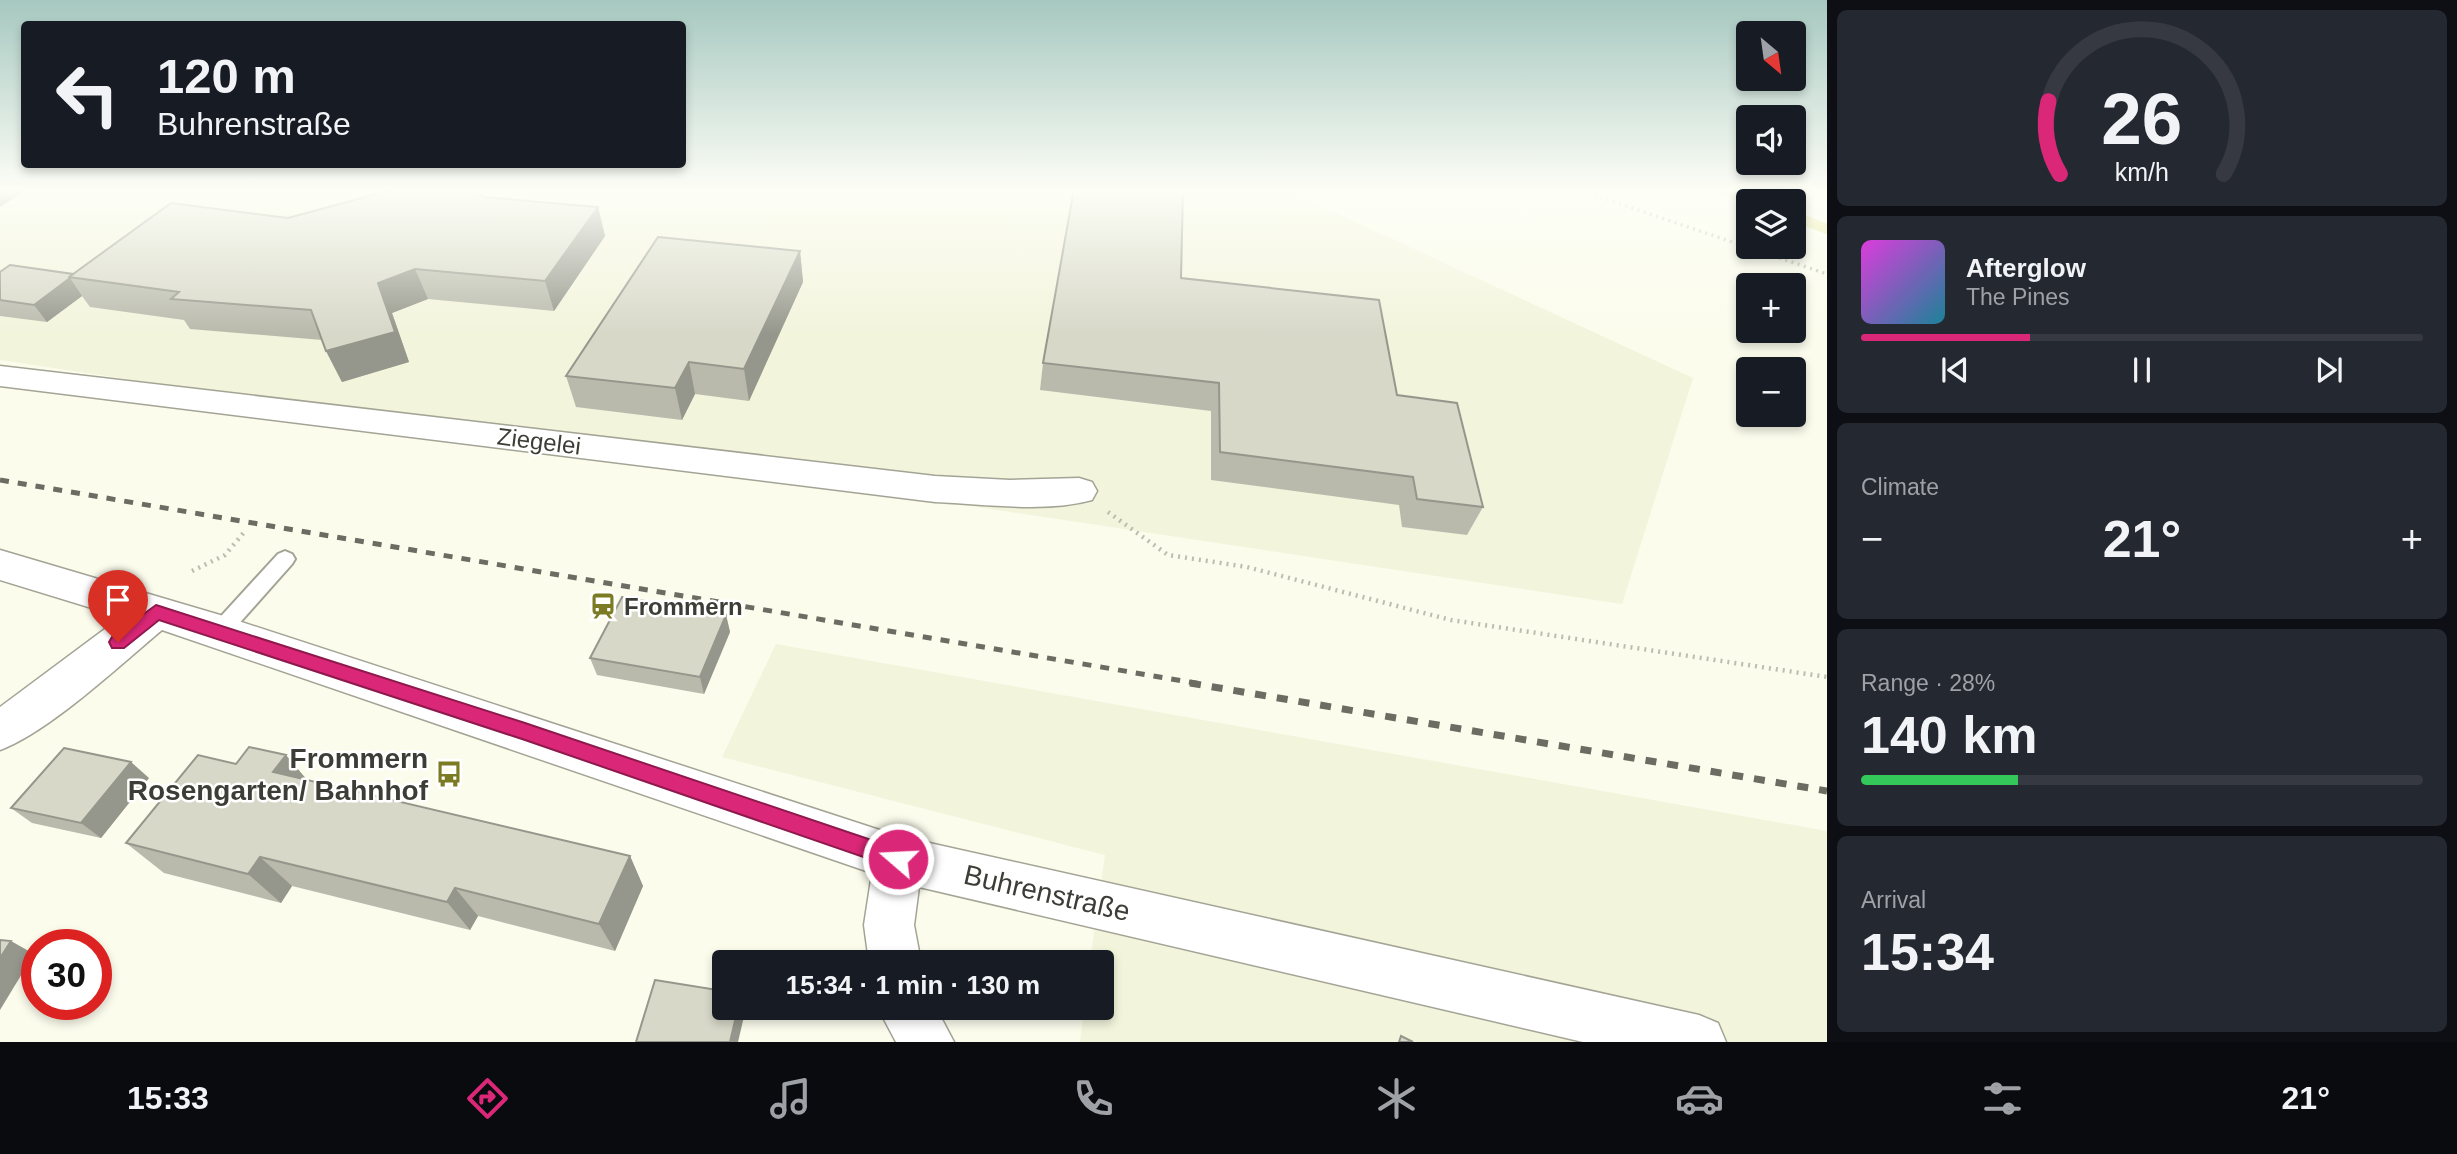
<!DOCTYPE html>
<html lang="en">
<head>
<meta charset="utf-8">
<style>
	body { margin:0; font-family:Arial,sans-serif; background:#242831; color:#f1f3f6; height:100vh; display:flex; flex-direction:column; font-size:26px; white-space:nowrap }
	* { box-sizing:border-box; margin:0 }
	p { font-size:23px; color:#9ea1a6 }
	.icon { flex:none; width:38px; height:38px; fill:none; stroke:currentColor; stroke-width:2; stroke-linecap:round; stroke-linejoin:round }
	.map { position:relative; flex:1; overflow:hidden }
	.sheet { display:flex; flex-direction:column; gap:10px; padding:10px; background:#0d0f14; width:630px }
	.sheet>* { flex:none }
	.top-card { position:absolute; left:21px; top:21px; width:665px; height:147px; border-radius:7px; box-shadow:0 4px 10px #0003; background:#171b24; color:#f1f3f6; overflow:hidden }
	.needle { width:46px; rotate:151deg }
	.tools { position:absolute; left:1736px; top:21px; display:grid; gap:14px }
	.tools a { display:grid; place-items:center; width:70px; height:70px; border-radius:7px; background:#171b24; box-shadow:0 4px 10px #0003; font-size:35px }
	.speed { position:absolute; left:21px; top:929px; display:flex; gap:14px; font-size:35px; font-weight:700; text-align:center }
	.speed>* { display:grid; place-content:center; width:91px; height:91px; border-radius:50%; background:#171b24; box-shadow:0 4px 10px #0003; line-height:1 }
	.speed .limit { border:10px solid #d22; background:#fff; color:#111 }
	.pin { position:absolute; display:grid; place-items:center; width:60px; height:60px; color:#fff; margin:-72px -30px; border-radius:50% 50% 50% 0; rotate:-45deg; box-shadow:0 0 7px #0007 }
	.pin .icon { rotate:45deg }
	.me { position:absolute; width:77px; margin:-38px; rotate:289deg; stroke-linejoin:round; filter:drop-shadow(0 0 5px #0008) }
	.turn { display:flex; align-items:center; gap:24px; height:147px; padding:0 21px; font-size:32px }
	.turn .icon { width:91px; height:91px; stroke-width:2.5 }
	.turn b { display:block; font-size:49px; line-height:60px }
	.big { font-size:52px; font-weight:800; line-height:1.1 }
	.sheet .card { flex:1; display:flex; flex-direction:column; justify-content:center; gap:10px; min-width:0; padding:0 24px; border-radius:10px; background:#242831 }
	.sheet .dial { align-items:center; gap:0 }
	.dial svg { height:182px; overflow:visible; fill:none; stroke:#363941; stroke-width:7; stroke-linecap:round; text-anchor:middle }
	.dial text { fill:#f1f3f6; stroke:none }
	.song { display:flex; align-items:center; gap:21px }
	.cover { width:84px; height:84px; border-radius:10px; background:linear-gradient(135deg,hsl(300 70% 55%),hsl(190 70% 35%)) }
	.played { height:7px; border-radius:4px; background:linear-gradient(90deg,#db2777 30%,#363941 30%) }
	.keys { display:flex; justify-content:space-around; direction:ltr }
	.heat { display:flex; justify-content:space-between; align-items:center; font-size:38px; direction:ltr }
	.charge { height:10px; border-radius:5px; background:linear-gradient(90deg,#34c759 28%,#363941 0) }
	.trip { position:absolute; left:712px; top:950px; width:402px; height:70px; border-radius:7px; background:#171b24; box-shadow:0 4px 10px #0003; font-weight:800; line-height:70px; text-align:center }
	.tabs { display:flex; height:112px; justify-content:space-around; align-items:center; background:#090b0e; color:#9ea1a6 }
	.tabs .icon { width:49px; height:49px }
	.tabs .current { color:#db2777 }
	.tabs b { font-size:32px; color:#f1f3f6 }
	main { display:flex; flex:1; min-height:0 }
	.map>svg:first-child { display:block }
</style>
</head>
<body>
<main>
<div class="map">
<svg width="1827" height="1042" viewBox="0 0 1827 1042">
	<rect width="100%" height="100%" fill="#fbfcec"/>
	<!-- built -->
	<g fill="#f3f4dc">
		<path d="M 0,189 L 1284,189 L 1693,378 L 1622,604 L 0,360 Z"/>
		<path d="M 776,644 L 1827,831 L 1827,1042 L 1080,1042 L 1084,1008 L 1102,1008 L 1102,962 L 1090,962 L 1105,855 L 722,757 Z"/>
	</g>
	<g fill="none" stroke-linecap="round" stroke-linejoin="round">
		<!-- stream -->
		<g stroke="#e3e583" stroke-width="10">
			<path d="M 1720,189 L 1753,201"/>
			<path d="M 1794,216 L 1827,229"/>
		</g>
		<!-- lane casing -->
		<g stroke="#a3a495" stroke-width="4">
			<path id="lane" d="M 285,551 L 292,554 L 295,559 L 292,564 L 227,637 L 220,640 L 213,637 L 209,631 L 213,625 L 278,554 Z"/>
		</g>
		<!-- street casing -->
		<g stroke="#a3a495" stroke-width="3">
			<g id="street">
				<path d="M 0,366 L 935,476 L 1010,480 L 1079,478 L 1092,482 L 1097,491 L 1092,500 C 1046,513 982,504 935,502 L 0,386 Z"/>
				<path d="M 0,550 L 220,615 L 898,836 L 1699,1015 L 1718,1023 L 1726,1042 L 1583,1042 L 919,887 L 914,925 L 921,962 L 869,962 L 864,925 L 872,873 L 162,630 C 120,665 49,732 0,750 L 0,707 L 121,617 L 0,580 Z"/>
				<path d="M 878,1008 L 936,1008 L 954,1042 L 896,1042 Z"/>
			</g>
		</g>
		<!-- path-far1 -->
		<path stroke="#bcbdb0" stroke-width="3.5" stroke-dasharray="2 4.5" stroke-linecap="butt" d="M 1576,189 L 1827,274"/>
		<!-- path -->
		<g stroke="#bcbdb0" stroke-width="4.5" stroke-dasharray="2 5" stroke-linecap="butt">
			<path d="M 1108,512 L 1168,555 L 1247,567 L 1451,620 L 1827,677"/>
			<path d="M 192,571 L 225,555 L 246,530"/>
		</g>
		<!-- lane -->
		<use href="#lane" fill="#fff" fill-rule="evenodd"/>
		<!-- street -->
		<use href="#street" fill="#fff" fill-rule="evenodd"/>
		<!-- rail-far1 -->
		<path stroke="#6b6c62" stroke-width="5" stroke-dasharray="9 9" stroke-linecap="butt" d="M 0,480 L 1201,684"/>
		<!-- rail -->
		<path stroke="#6b6c62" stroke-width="7" stroke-dasharray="11 11" stroke-linecap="butt" d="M 1190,683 L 1827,791"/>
	</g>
	<!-- wall -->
	<g fill="#b9baac">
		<path d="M 483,197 L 598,207 L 605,236 L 554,311 L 428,299 L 392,313 L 409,362 L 342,382 L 326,351 L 322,340 L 190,329 L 184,320 L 90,307 L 82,296 L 47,322 L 0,316 L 0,272 L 73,274 L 288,218 Z"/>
		<path d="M 800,251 L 803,282 L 749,401 L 695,394 L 682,420 L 576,407 L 566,376 Z"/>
		<path d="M 1181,278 L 1397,395 L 1483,507 L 1467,535 L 1402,527 L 1399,505 L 1211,480 L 1211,411 L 1040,390 L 1043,363 Z"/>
		<path d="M 726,615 L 730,632 L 704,694 L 597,675 L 590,658 Z"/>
		<path d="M 149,778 L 101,838 L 32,823 L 11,808 Z"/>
		<path d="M 308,780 L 630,856 L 643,886 L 615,951 L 478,916 L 470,930 L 292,886 L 281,903 L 164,873 L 126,843 Z"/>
	</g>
	<!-- shaded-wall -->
	<g fill="#96978c">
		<path d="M 0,189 L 28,189 L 0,207 Z"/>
		<path d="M 598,207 L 605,236 L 554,311 L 545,281 Z"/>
		<path d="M 800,251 L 803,282 L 749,401 L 744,369 Z"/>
		<path d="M 415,269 L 428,299 L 392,313 L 409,362 L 342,382 L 326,351 L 378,283 Z"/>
		<path d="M 70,278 L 82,296 L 47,322 L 34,305 Z"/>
		<path d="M 689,362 L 695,394 L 682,420 L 675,388 Z"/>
		<path d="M 726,615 L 730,632 L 704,694 L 700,677 Z"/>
		<path d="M 286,755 L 314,788 L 273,772 Z"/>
		<path d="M 131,762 L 149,778 L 101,838 L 81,823 Z"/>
		<path d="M 630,856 L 643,886 L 615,951 L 599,924 Z"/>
		<path d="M 260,857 L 292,886 L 281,903 L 248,874 Z"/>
		<path d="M 455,888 L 478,916 L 470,930 L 447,902 Z"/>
		<path d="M 11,941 L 34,954 L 0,1010 L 0,958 Z"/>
		<path d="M 738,1008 L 746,1008 L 738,1042 L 730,1042 Z"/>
	</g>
	<!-- building -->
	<g fill="#d7d8c8" stroke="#96978c" stroke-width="2">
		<path d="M 395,189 L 473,189 L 483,197 L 598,207 L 545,281 L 415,269 L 378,283 L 395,332 L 326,351 L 311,310 L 171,299 L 179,292 L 69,277 L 171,203 L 288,218 Z"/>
		<path d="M 1074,189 L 1183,189 L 1181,278 L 1379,300 L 1397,395 L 1457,403 L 1483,507 L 1417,499 L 1413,477 L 1220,452 L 1219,383 L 1043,363 Z"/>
		<path d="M 658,237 L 800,251 L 744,369 L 689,362 L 675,388 L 566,376 Z"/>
		<path d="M 10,265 L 73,274 L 69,277 L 70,278 L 34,305 L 0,300 L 0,272 Z"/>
		<path d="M 622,597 L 726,615 L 700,677 L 590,658 Z"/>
		<path d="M 249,747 L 286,755 L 273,772 L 630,856 L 599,924 L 455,888 L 447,902 L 260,857 L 248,874 L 126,843 L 198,755 L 236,764 Z"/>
		<path d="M 64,748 L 131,762 L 81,823 L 11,808 Z"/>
		<path d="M 0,940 L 11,941 L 0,958 Z"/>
		<path d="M 655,980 L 724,991 L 724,1008 L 738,1008 L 730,1042 L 636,1042 Z"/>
		<path d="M 1401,1036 L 1413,1042 L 1399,1042 Z"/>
	</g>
	<!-- sky -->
	<linearGradient id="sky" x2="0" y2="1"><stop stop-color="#a6c8c0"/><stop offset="0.57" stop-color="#fdfef6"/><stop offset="1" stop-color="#fdfef6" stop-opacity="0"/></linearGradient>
	<rect width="1827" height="334" fill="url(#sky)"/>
	<!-- route -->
	<path fill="#db2777" stroke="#8e194d" stroke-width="2" d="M 156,605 L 525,723 L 898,849 L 906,852 L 909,859 L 906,866 L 898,869 L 525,740 L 159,620 L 124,648 L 112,648 L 109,642 L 112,637 Z"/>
	<!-- icons -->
	<defs>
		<g id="station-bare" transform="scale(2.1)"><path d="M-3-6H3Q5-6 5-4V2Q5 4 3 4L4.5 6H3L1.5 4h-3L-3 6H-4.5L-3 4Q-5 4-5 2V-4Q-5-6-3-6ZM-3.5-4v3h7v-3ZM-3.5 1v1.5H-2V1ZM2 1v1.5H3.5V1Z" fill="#7b7b23" stroke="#fff" stroke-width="2.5" paint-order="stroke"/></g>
		<g id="bus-bare" transform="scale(2.1)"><path d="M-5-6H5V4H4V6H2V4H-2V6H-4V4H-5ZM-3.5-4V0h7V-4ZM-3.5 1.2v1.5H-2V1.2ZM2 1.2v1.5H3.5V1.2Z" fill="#7b7b23" stroke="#fff" stroke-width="2.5" paint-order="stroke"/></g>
	</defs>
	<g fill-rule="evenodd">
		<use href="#station-bare" x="603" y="606"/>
		<use href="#bus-bare" x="449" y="774"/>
	</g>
	<g text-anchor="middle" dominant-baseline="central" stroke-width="5" stroke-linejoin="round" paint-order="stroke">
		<!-- street labels -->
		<g font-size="24" fill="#3c3d36" stroke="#fff">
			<text transform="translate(539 441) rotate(7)">Ziegelei</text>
		</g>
		<!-- poi labels -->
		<g font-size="24" font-weight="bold" fill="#3c3d36" stroke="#fff" text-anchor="start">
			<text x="624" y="606">Frommern</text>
		</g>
		<!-- near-poi labels -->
		<g font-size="28" font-weight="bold" fill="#3c3d36" stroke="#fff" text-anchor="end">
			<text x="428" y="758">Frommern<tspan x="428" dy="32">Rosengarten/ Bahnhof</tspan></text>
		</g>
		<!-- near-street labels -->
		<g font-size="28" fill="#3c3d36" stroke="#fff">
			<text transform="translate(1047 893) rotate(13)">Buhrenstraße</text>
		</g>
	</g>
</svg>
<div class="tools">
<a><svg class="needle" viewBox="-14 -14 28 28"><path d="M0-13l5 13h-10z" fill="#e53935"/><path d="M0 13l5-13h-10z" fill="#9ea1a6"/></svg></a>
<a><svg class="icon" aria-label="sound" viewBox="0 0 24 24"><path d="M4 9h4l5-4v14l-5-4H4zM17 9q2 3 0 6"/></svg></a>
<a><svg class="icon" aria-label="layers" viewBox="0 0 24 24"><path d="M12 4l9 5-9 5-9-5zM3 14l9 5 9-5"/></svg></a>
<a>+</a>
<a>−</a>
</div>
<div class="speed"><div class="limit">30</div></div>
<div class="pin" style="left:118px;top:642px;background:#d93025"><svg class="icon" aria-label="arrive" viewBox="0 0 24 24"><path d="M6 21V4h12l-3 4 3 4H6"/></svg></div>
<svg class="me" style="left:898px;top:859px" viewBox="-20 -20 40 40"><circle r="17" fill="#db2777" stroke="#fff" stroke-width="3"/><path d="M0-11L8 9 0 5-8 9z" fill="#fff"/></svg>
<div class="trip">15:34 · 1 min · 130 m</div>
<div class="top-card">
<div class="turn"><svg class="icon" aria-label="left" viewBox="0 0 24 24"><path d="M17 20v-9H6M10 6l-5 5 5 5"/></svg><div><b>120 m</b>Buhrenstraße</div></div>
</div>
</div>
<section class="sheet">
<div class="card dial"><svg viewBox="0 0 100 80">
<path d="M14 69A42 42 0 1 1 86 69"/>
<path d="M14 69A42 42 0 0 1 9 37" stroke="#db2777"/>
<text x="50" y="56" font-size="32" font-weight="700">26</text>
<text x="50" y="72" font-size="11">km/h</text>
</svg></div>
<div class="card">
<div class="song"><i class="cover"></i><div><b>Afterglow</b><p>The Pines</p></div></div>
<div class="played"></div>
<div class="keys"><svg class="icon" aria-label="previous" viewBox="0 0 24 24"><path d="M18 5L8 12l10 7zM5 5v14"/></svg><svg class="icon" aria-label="pause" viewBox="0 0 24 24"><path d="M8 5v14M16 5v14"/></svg><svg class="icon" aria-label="next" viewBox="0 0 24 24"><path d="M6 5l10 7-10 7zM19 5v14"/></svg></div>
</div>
<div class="card"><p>Climate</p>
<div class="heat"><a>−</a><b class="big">21°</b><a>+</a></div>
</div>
<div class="card"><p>Range · 28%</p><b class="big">140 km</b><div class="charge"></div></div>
<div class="card"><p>Arrival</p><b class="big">15:34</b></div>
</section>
</main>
<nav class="tabs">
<b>15:33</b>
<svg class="icon current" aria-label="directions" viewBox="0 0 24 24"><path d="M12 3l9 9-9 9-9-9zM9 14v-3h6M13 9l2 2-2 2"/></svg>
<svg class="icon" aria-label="music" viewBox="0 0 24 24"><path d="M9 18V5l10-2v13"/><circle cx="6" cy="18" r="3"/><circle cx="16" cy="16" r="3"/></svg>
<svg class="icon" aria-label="phone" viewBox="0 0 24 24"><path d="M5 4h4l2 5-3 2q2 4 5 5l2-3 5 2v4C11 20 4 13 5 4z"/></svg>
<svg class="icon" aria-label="climate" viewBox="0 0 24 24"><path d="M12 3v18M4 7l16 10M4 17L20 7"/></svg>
<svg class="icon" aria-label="car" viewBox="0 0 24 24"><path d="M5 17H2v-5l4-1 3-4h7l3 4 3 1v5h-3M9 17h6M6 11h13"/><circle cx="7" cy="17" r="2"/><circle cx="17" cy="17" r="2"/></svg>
<svg class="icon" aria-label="filters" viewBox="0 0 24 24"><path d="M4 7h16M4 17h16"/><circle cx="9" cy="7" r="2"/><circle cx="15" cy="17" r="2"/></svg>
<b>21°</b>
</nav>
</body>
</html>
